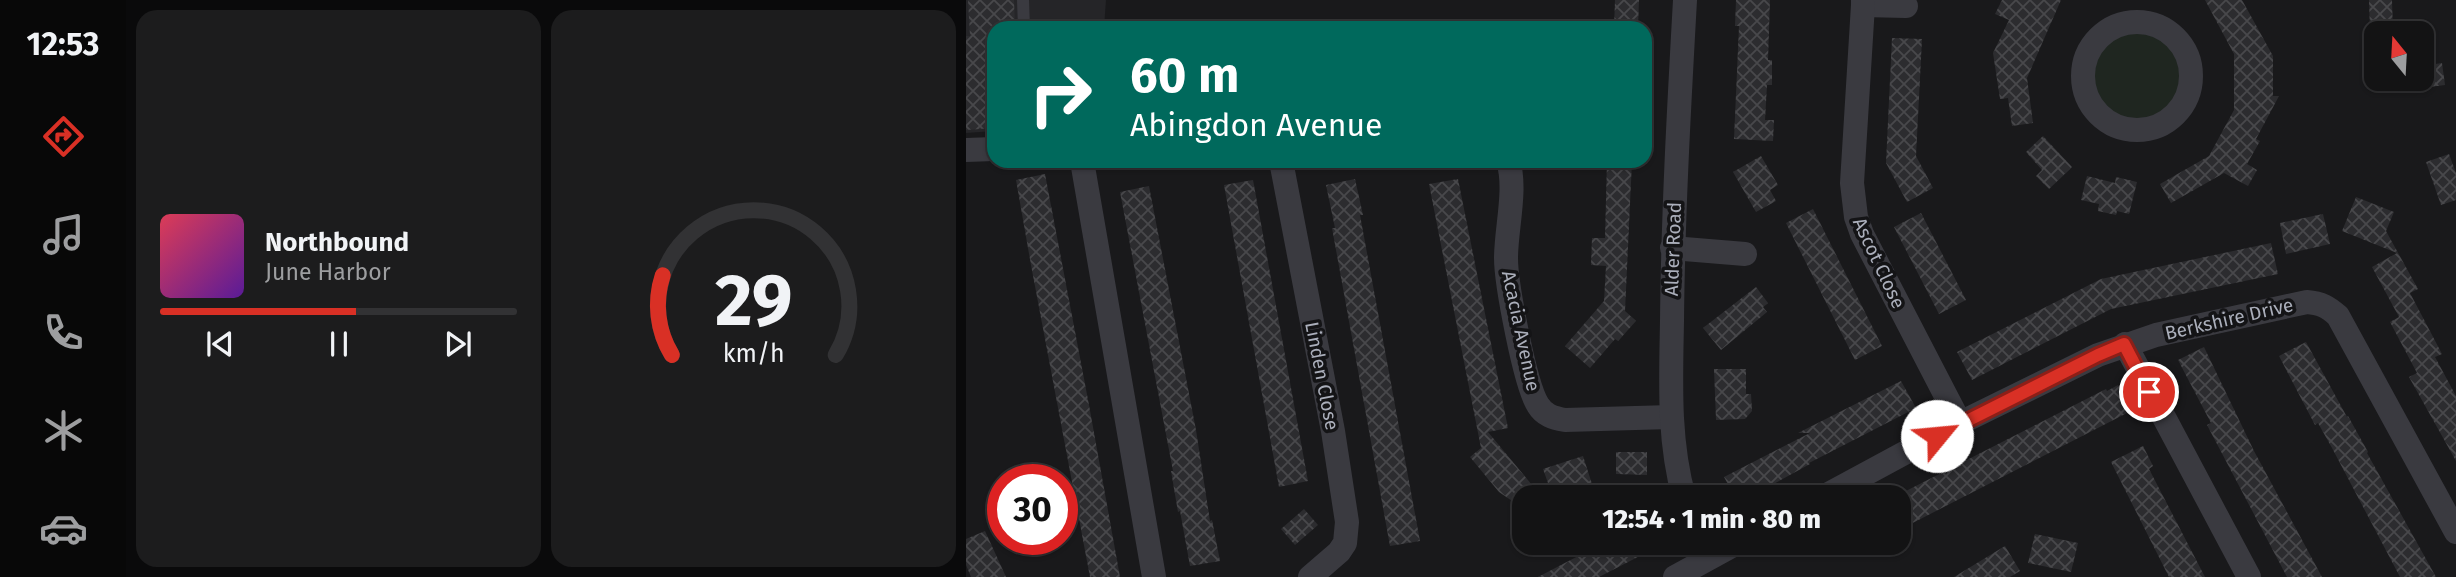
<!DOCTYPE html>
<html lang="en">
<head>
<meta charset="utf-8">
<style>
	body { margin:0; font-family:"Fira Sans",sans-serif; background:#1c1c1d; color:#f1f3f6; height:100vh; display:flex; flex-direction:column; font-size:26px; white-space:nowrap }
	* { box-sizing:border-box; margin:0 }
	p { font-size:23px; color:#9d9ea0 }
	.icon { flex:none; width:38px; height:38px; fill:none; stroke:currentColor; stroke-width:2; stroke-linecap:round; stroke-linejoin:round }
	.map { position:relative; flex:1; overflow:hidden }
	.drawer { display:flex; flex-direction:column; gap:10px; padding:10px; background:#0a0a0b; width:840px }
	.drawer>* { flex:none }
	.banner { position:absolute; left:21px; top:21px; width:665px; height:147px; border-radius:21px; box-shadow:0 2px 5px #0004,0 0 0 2px #323234; background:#00695c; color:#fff; overflow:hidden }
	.needle { width:46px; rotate:342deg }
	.tools { position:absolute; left:1398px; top:21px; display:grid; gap:14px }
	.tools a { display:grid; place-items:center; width:70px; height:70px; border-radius:14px; background:#131314; box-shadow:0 2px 5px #0004,0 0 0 2px #323234; font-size:35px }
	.speed { position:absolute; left:21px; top:464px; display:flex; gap:14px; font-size:35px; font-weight:700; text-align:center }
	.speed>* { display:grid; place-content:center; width:91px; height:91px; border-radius:50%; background:#131314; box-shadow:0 2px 5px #0004,0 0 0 2px #323234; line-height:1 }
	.speed .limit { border:10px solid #d22; background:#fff; color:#111 }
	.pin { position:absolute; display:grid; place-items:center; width:60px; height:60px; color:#fff; margin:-30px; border:4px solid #fff; border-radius:50%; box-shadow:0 2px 7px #0007 }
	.me { position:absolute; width:77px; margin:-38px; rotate:62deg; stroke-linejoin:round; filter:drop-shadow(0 0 5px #0008) }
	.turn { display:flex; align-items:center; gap:24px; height:147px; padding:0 28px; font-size:32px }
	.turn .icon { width:91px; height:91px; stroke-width:2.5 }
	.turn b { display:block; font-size:49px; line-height:60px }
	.drawer .tile { flex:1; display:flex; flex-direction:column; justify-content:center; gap:10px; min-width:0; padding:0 24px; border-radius:21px; background:#1c1c1d }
	.drawer .dial { align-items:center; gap:0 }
	.dial svg { height:182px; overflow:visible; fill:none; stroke:#323234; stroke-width:7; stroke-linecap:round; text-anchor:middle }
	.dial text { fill:#f1f3f6; stroke:none }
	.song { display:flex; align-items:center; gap:21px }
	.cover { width:84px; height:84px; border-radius:10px; background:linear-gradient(135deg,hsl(350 70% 55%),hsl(270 70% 35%)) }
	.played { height:7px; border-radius:4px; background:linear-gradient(90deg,#d93025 55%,#323234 55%) }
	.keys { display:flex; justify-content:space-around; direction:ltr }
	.drawer .tiles { flex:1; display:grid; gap:10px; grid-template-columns:repeat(2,1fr) }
	.trip { position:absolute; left:546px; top:485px; width:399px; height:70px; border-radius:21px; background:#131314; box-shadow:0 2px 5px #0004,0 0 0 2px #323234; font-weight:800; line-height:70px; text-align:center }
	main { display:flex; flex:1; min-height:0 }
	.dock { display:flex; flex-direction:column; width:126px; justify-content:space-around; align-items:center; background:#080808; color:#9d9ea0 }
	.dock .icon { width:49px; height:49px }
	.dock .current { color:#d93025 }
	.dock b { font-size:32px; color:#f1f3f6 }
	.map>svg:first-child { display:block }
</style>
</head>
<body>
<main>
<nav class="dock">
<b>12:53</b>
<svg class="icon current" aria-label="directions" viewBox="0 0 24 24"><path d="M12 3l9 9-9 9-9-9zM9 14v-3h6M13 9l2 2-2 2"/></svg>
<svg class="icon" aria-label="music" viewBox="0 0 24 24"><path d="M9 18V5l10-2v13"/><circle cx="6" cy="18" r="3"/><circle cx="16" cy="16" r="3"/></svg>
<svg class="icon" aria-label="phone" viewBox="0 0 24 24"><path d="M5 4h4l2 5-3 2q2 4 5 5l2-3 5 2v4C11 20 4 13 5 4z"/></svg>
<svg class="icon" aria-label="climate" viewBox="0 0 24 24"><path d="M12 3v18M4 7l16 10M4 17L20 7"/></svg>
<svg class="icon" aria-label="car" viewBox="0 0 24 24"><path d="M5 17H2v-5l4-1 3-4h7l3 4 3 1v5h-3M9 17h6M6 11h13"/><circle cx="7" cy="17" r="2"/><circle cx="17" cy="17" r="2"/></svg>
</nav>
<section class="drawer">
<div class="tiles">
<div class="tile">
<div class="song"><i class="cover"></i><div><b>Northbound</b><p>June Harbor</p></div></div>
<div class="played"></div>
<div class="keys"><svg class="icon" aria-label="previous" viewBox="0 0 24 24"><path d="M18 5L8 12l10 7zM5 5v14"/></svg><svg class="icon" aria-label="pause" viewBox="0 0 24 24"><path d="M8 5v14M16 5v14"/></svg><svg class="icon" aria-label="next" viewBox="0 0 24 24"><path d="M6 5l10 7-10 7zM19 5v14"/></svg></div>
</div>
<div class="tile dial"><svg viewBox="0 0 100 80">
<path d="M14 69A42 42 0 1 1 86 69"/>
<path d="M14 69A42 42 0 0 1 10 34" stroke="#d93025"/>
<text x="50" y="56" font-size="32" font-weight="700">29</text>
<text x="50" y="72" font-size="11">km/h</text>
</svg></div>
</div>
</section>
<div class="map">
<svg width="1490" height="577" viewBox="0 0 1490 577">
	<defs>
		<pattern id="building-cross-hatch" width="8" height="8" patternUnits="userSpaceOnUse" patternTransform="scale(1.75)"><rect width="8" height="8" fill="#2c2c2f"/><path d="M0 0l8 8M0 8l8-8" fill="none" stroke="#48484b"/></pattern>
	</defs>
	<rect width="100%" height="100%" fill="#19191b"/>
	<!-- built -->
	<path fill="#252528" d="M 0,0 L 140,0 L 138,28 L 28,28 L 28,131 L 0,133 Z"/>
	<!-- green -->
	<circle fill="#1f2620" cx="1170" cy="75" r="44"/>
	<!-- building -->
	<g fill="url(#building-cross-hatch)">
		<path d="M 2,0 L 48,0 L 49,28 L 28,28 L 28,71 L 25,72 L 28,128 L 0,130 L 0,36 L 4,36 Z"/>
		<path d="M 649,0 L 673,0 L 672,28 L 648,28 Z"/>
		<path d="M 770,0 L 804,0 L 802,60 L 806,60 L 806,85 L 801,85 L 799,120 L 808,120 L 807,141 L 768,139 L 773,26 L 769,26 Z"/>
		<path d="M 1036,0 L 1095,0 L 1061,78 L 1067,123 L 1046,126 L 1042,98 L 1034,99 L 1027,53 L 1043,20 L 1029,14 Z"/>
		<path d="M 1239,0 L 1276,0 L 1307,56 L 1307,96 L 1313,96 L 1290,139 L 1294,141 L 1281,164 L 1291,170 L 1282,186 L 1258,173 L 1205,203 L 1194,184 L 1243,156 L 1268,110 L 1268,54 Z"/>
		<path d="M 1403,0 L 1426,0 L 1427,33 L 1404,33 Z"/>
		<path d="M 926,38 L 956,39 L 950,156 L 967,188 L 941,202 L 920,163 Z"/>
		<path d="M 1476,63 L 1479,85 L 1456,88 L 1456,66 Z"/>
		<path d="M 1077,136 L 1106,167 L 1083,189 L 1070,176 L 1076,170 L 1060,152 Z"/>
		<path d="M 1483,154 L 1490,173 L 1490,200 L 1475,205 L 1460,162 Z"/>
		<path d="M 795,156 L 812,185 L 804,190 L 810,201 L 790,212 L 767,172 Z"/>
		<path d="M 641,161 L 666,161 L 659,311 L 670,321 L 652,341 L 649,339 L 624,368 L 599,346 L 638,301 L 640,266 L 625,265 L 626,238 L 639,238 Z"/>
		<path d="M 79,174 L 123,405 L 154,577 L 124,577 L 65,265 L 50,180 Z"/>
		<path d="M 1121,176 L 1149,183 L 1150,177 L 1171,182 L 1163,214 L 1151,211 L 1150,215 L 1132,211 L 1133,204 L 1115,200 Z"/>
		<path d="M 389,179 L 397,215 L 394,215 L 454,541 L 424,546 L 366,228 L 369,228 L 360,185 Z"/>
		<path d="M 492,179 L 542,428 L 522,432 L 566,485 L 552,505 L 533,492 L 504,457 L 515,448 L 463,184 Z"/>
		<path d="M 287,180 L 342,481 L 313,487 L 258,185 Z"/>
		<path d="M 183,186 L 230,430 L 244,521 L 246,520 L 254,561 L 224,566 L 214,511 L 212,512 L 205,471 L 207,471 L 154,192 Z"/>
		<path d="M 1390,197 L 1428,212 L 1420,231 L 1452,289 L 1444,293 L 1476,354 L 1469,357 L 1490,396 L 1490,461 L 1443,377 L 1451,373 L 1424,322 L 1433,317 L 1406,267 L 1431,253 L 1376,231 Z"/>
		<path d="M 847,209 L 916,346 L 889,360 L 820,223 Z"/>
		<path d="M 955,213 L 1000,300 L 973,314 L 928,227 Z"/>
		<path d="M 1357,214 L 1364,244 L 1320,254 L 1314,223 Z"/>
		<path d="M 1305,243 L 1312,274 L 1145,309 L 1006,380 L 991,352 L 1135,279 Z"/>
		<path d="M 790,287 L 802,303 L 797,307 L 801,312 L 755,350 L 737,328 Z"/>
		<path d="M 1340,342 L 1381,417 L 1382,416 L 1402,452 L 1401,453 L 1470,577 L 1434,577 L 1366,448 L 1352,423 L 1349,425 L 1313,356 Z"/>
		<path d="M 1238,347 L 1288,451 L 1356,577 L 1321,577 L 1241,425 L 1245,423 L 1212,360 Z"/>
		<path d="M 748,369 L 780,369 L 780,394 L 785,394 L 786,411 L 779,419 L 750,420 Z"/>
		<path d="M 935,381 L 950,408 L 843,463 L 844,464 L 784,497 L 769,497 L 758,477 L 844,433 L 832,433 Z"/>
		<path d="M 1152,385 L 1165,411 L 933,530 L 933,495 L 936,493 L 1140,389 L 1141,391 Z"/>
		<path d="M 1177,446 L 1187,466 L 1183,469 L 1239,577 L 1203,577 L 1145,462 Z"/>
		<path d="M 650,452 L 681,452 L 681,475 L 650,474 Z"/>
		<path d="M 617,456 L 626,484 L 587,497 L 577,469 Z"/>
		<path d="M 338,509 L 352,525 L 329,545 L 315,529 Z"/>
		<path d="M 19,531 L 30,555 L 40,577 L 5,577 L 0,565 L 0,539 Z"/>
		<path d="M 1069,534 L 1112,543 L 1105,572 L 1062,563 Z"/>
		<path d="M 639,542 L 646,542 L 650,557 L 650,542 L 701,542 L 633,577 L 572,577 Z"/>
		<path d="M 1039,546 L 1054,571 L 1044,577 L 988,577 Z"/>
	</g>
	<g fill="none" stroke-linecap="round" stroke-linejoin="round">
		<!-- lane -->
		<path stroke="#3a3a40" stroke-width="12" d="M 57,0 L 58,28"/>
		<!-- street -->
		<g stroke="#3a3a40" stroke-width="24">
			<path d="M 897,0 L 897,5 L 940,6"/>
			<path d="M 897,5 L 886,183 L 890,217 L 896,234 L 994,423"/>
			<circle cx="1171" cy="76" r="54"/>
			<path d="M 0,150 L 28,149"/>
			<path d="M 116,161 L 188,577"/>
			<path d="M 315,161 L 367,431 L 381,522 L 379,543 L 373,552 L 344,577"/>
			<path d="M 542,161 C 551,188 540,229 540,258 C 540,283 559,385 572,405 C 578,415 587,418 599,420 L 705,417"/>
			<path d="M 706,248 L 779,254"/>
			<path d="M 1159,344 L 1283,577"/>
			<path d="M 718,497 C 702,440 705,380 706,321 C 707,214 713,107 719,0"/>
			<path d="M 857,497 L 994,423 L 1132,355 L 1190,335 L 1341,302 C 1355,303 1362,307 1372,316 L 1490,532"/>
			<path d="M 709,577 L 773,542"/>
		</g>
	</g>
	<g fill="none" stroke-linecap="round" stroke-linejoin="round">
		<!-- route casing -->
		<g stroke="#8d1f18" stroke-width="18">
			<path id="route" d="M 971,436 L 1132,355 L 1158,344 L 1183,392"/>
		</g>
		<!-- route -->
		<use href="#route" stroke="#d93025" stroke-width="12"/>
	</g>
	<g text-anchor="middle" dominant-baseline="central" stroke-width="7" stroke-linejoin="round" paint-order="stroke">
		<!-- street labels -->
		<g font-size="19" fill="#abafbb" stroke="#141416">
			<text transform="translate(707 249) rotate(-88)">Alder Road</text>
			<text transform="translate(913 263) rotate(65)">Ascot Close</text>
			<text transform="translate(1263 319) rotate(-13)">Berkshire Drive</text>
			<text transform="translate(555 331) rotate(78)">Acacia Avenue</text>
			<text transform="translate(356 376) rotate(79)">Linden Close</text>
		</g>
	</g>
</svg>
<div class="tools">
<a><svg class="needle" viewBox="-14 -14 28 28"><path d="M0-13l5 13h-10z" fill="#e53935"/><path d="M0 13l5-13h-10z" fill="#9d9ea0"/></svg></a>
</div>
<div class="speed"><div class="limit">30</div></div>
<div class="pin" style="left:1183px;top:392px;background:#d93025"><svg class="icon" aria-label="arrive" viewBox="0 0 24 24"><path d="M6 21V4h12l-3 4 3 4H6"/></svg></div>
<svg class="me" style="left:971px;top:436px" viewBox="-20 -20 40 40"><circle r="19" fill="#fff"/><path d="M0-13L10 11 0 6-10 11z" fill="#d93025"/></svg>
<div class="trip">12:54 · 1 min · 80 m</div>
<div class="banner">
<div class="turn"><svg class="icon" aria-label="right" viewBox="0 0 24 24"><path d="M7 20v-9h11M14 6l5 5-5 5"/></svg><div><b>60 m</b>Abingdon Avenue</div></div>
</div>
</div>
</main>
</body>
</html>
